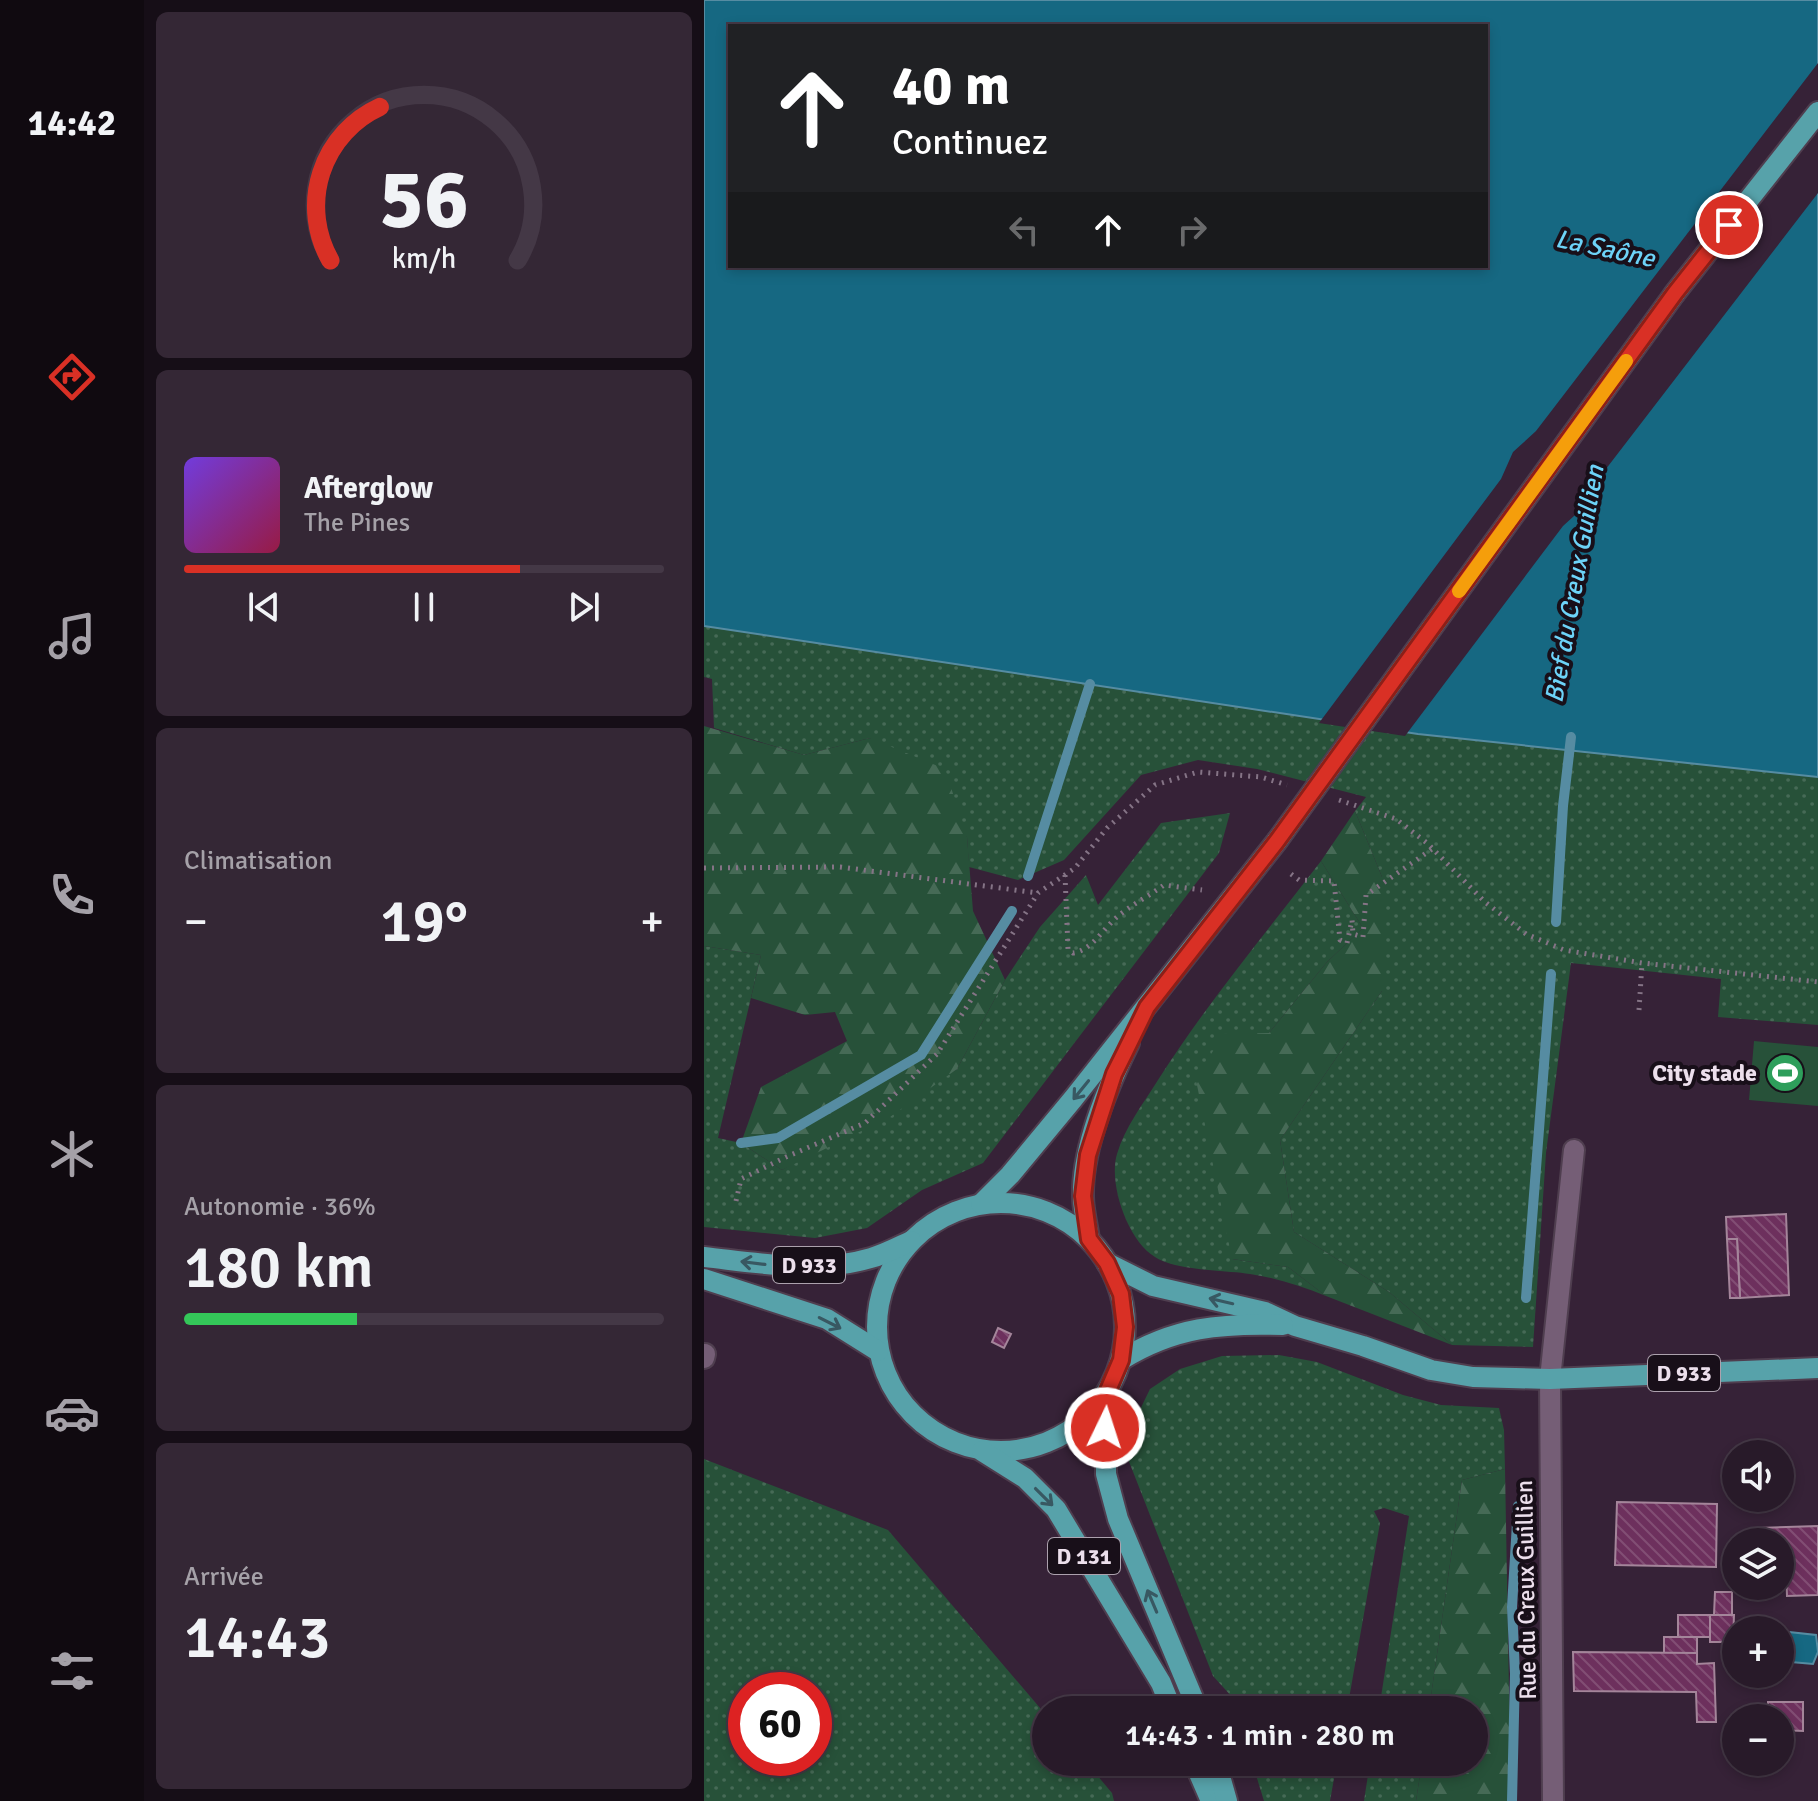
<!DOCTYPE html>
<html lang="fr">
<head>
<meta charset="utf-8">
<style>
	body { margin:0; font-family:Signika,sans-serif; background:#342735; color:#f1f3f6; height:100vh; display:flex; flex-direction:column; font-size:30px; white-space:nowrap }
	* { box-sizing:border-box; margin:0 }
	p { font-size:26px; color:#a5a1a8 }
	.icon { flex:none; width:44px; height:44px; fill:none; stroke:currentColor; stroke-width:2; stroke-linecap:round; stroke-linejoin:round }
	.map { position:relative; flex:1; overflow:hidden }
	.details { display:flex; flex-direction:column; gap:12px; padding:12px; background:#160e17; width:560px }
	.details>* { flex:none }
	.hud { position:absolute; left:24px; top:24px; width:760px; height:244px; border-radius:0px; box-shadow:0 4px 12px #0003,0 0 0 2px #443846; background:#202124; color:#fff; overflow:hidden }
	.buttons { position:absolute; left:1018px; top:1440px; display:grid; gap:16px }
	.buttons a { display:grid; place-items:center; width:72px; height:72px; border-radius:50%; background:#281a29; box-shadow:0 4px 12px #0003,0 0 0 2px #443846; font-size:40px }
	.speed { position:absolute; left:24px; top:1672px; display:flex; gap:16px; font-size:40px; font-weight:700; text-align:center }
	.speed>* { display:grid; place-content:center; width:104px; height:104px; border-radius:50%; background:#281a29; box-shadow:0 4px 12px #0003,0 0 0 2px #443846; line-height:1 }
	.speed .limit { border:12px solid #d22; background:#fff; color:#111 }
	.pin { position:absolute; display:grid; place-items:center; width:68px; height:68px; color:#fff; margin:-34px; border:4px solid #fff; border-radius:50%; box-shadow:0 2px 8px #0007 }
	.me { position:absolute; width:88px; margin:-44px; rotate:4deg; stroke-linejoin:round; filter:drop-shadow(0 0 6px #0008) }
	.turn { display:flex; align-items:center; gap:28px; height:168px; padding:0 32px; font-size:36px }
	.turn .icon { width:104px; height:104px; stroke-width:2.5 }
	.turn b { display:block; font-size:56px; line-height:68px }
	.lanes { display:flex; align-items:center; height:76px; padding:0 32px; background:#0003; justify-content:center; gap:40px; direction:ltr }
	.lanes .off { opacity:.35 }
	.big { font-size:60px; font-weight:600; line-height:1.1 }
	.details .card { flex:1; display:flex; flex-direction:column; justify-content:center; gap:12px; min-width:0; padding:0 28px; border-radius:12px; background:#342735 }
	.details .dial { align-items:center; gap:0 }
	.dial svg { height:208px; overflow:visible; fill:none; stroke:#443846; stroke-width:7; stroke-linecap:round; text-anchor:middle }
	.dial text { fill:#f1f3f6; stroke:none }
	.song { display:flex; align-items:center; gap:24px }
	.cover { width:96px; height:96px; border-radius:12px; background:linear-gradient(135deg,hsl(260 70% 55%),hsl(340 70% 35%)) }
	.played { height:8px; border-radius:4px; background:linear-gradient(90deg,#d93025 70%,#443846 70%) }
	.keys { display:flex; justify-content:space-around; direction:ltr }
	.heat { display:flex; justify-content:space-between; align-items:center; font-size:44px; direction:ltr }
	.charge { height:12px; border-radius:6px; background:linear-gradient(90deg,#34c759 36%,#443846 0) }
	.trip { position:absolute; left:328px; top:1696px; width:456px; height:80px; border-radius:40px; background:#281a29; box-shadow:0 4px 12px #0003,0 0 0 2px #443846; font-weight:600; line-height:80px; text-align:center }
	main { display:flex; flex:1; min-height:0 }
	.tabs { display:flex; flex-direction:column; width:144px; justify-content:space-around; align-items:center; background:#100a10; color:#a5a1a8 }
	.tabs .icon { width:56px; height:56px }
	.tabs .active { color:#d93025 }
	.tabs b { font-size:36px; color:#f1f3f6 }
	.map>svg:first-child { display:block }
</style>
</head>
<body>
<main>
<nav class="tabs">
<b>14:42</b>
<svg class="icon active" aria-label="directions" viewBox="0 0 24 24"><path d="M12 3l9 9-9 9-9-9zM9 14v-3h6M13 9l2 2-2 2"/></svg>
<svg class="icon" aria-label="music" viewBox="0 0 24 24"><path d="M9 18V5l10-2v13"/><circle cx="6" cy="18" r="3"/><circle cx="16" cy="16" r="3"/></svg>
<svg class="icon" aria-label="phone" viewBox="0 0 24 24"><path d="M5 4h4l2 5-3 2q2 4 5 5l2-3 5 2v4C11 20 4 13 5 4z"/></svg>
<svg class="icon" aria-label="climate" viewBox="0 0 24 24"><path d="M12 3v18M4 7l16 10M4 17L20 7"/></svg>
<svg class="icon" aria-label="car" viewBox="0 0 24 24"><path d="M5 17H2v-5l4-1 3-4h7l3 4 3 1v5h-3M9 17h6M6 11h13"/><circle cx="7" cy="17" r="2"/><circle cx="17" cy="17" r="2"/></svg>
<svg class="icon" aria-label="filters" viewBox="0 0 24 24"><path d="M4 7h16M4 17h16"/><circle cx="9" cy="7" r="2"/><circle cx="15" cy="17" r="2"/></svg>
</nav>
<section class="details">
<div class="card dial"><svg viewBox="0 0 100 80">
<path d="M14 69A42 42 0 1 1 86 69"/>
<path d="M14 69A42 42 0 0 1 33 10" stroke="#d93025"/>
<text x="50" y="56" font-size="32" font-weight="700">56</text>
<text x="50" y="72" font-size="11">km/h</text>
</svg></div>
<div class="card">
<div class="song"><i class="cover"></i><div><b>Afterglow</b><p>The Pines</p></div></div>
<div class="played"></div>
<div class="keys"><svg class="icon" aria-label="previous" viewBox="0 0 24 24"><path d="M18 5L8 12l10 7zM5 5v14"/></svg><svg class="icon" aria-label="pause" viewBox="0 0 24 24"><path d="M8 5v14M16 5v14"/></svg><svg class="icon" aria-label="next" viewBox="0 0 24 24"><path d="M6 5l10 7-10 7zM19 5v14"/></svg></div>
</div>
<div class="card"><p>Climatisation</p>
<div class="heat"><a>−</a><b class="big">19°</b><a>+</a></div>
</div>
<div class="card"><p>Autonomie · 36%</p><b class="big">180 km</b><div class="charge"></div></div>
<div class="card"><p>Arrivée</p><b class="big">14:43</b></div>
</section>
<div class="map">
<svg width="1114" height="1801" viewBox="0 0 1114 1801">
	<defs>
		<pattern id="grass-dots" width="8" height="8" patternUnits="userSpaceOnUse" patternTransform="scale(2)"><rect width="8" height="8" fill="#275139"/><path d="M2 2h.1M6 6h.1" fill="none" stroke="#466a56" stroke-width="1.8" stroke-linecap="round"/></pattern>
		<pattern id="forest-firs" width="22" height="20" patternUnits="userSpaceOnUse" patternTransform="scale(2)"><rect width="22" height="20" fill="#275139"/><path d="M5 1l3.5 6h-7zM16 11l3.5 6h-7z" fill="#466a56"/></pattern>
		<pattern id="building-back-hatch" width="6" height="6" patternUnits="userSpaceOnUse" patternTransform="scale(2)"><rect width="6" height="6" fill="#6d305d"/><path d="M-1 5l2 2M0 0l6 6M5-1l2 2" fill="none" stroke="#824e74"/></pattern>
	</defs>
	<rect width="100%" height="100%" fill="#362237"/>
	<!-- grass -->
	<g fill="url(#grass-dots)" fill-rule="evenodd">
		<path d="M 0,626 L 714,734 L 1114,777 L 1114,1025 L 1014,1017 L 1017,979 L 867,963 L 842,1153 L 829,1347 L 748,1345 L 685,1292 L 590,1232 L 576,1140 L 678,991 L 678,877 L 651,811 L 662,797 L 553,769 L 494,760 L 437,775 L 360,860 L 314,880 L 265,867 L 263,837 L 166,738 L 100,755 L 10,728 L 8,679 L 0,677 Z"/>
		<path d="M 526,813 L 515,853 L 279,1163 L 218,1190 L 163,1228 L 111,1238 L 0,1227 L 0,946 L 57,955 L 14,1138 L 37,1143 L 78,1170 L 253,1069 L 301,980 L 336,927 L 382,875 L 394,905 L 457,823 Z"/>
		<path d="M 617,861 L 659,928 L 623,962 L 565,1033 L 528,1259 L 584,1267 L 622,1296 C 597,1286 573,1278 546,1274 C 521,1270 472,1271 451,1257 C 424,1241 404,1184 413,1154 C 421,1127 439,1104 454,1080 C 503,1003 562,933 617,861 Z"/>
		<path d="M 575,1355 L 613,1362 L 699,1395 L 737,1405 L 795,1408 L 800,1430 L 801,1469 L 758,1480 L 725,1710 L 675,1710 L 705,1516 L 680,1508 L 670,1511 L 676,1523 L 643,1710 L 533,1710 L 529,1698 L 509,1676 L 424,1459 L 428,1426 L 446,1389 L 476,1369 L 518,1356 Z"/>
		<path d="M 0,1459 L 184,1530 L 342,1715 L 342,1762 L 382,1762 L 408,1793 L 410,1801 L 0,1801 ZM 110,1690 L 110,1758 L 42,1758 L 42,1690 Z"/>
		<path d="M 548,1762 L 633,1762 L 626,1801 L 560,1801 Z"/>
		<path d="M 666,1762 L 718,1762 L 712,1801 L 660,1801 Z"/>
	</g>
	<!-- forest -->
	<g fill="url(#forest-firs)">
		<path d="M 0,726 L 100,755 L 166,738 L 241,769 L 263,837 L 269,911 L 301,980 L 253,1069 L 186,1117 L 78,1170 L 37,1143 L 57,1087 L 143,1041 L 131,1012 L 101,1015 L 47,998 L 57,955 L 0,946 Z"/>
		<path d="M 651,811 L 678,877 L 678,991 L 576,1140 L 590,1232 L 685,1292 L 748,1345 L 622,1296 L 584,1267 L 528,1259 L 492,1080 L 519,1034 L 565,1033 L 623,962 L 659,928 L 617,861 Z"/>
		<path d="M 801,1469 L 807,1801 L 712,1801 L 718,1762 L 770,1762 L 770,1710 L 725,1710 L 758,1480 Z"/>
	</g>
	<!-- pitch -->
	<path fill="#275139" d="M 1050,1041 L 1114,1047 L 1114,1106 L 1045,1100 Z"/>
	<!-- water -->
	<g fill="#166882" stroke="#568ca2" stroke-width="2" fill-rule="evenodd">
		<path d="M 0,0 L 1114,0 L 1114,777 L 714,734 L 0,626 ZM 26,26 L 782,26 L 782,266 L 26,266 Z"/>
		<path d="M 1076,1631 L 1112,1635 L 1114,1652 L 1109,1664 L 1076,1661 Z"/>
	</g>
	<!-- pier -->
	<path fill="#362237" d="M 1114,63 L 1114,193 L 895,478 L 881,506 L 859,526 L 701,736 L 615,723 L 797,479 L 809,452 L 832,431 Z"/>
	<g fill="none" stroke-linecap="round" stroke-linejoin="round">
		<!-- stream -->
		<g stroke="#568ca2" stroke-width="10">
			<path d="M 324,876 L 386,684"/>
			<path d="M 852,922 L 859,806 L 867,737"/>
			<path d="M 37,1143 L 74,1138 L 217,1055 L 308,911"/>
			<path d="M 822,1298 L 847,974"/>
			<path d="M 808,1801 L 811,1674 L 808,1607 L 814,1506"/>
		</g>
	</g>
	<!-- building -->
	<g fill="url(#building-back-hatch)" stroke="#a4859a" stroke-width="2">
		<path d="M 1082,1214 L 1085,1295 L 1036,1298 L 1033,1239 L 1023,1239 L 1022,1217 Z"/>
		<path d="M 1023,1239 L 1033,1239 L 1036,1298 L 1026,1298 Z"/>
		<path d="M 294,1328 L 307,1334 L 300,1348 L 288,1342 Z"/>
		<path d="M 913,1502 L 1013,1504 L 1012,1567 L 911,1565 Z"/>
		<path d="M 1114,1526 L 1114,1595 L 1083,1596 L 1082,1567 L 1076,1567 L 1076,1542 L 1055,1542 L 1054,1528 Z"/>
		<path d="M 1011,1592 L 1028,1592 L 1028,1615 L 1010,1615 Z"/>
		<rect x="974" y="1615" width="32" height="22"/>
		<path d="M 1006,1615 L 1030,1615 L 1029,1642 L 1006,1642 Z"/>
		<rect x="960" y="1637" width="33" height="16"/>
		<path d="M 869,1652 L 993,1653 L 993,1664 L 1010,1663 L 1012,1722 L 993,1722 L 992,1692 L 870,1691 Z"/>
		<path d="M 1064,1702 L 1099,1702 L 1099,1731 L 1076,1730 L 1076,1718 L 1064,1718 Z"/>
	</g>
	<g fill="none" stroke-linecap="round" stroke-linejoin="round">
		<!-- street casing -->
		<g stroke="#4f3e4f" stroke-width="24">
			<g id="street">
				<path d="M 0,1358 L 1,1354"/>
				<path d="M 849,1801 L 846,1379 L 870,1150"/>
			</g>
		</g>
		<!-- primary casing -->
		<g stroke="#4f3e4f" stroke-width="24">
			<g id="primary">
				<path d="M 971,293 L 1114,112"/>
				<circle cx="297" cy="1327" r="124"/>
				<path d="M 277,1204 L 306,1175 L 369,1099 L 573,841"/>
				<path d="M 385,1239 C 383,1225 379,1210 379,1196 C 378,1148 404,1086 425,1043"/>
				<path d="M 0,1257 C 54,1263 113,1274 167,1258 C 181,1254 194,1247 207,1241"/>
				<path d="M 403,1263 L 449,1286 L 561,1312 L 591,1326 L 659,1346 L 727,1370 L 769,1377 L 846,1379 L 1114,1368"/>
				<path d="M 0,1279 L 123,1319 L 174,1351"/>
				<path d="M 417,1360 C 470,1327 517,1323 579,1325"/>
				<path d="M 402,1395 L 402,1474 L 414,1519 L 494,1710"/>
				<path d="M 278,1451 L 321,1478 L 352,1509 L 457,1683 L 468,1710"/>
				<path d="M 490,1762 L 507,1801"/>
				<path d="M 512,1762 L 523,1801"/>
			</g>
		</g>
		<!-- path -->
		<g stroke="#857486" stroke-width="5" stroke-dasharray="2 6" stroke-linecap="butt">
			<path d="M 635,800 L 692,819 L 723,843 L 781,902 L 822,934 L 860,950 L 938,963 L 1114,982"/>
			<path d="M 0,868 L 136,867 L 334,893"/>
			<path d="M 587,874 L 595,880 L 630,881 L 636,940 L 643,943 L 648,920 L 649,934 L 659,937 L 662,895 L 728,849"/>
			<path d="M 361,875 L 364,949 L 369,953 C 388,950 399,929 413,917 C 427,905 445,896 460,885 L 498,890"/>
			<path d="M 935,1010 L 938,963"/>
			<path d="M 32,1201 L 37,1179 L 82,1157 L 161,1123 L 233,1054 L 334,893 L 371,868 L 403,828 L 451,785 L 494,772 L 557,777 L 583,785"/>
		</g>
		<!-- street -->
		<use href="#street" stroke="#755e76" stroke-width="20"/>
		<!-- primary -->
		<use href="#primary" stroke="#57a2aa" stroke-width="20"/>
		<!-- primary-bridge casing -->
		<g stroke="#4f3e4f" stroke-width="24" stroke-linecap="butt">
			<path id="primary-bridge" d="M 573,841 L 971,293"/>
		</g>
		<!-- primary-bridge -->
		<use href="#primary-bridge" stroke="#57a2aa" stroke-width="20"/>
	</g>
	<!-- one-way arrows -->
	<defs><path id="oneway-shaft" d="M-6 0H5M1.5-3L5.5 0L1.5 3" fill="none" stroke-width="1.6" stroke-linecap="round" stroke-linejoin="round" transform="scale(2)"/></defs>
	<g stroke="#385862">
		<use href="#oneway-shaft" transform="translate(377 1090) rotate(129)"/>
		<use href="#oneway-shaft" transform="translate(49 1263) rotate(-173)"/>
		<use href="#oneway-shaft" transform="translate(517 1301) rotate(-167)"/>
		<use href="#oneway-shaft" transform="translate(126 1323) rotate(27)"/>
		<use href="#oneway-shaft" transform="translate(340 1497) rotate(45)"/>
		<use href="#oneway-shaft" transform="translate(448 1601) rotate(-113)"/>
	</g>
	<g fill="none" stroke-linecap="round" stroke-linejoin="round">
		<!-- route casing -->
		<g stroke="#8d1f18" stroke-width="20">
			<path id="route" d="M 401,1428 L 402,1395 L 417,1360 L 421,1327 L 417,1294 L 403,1263 L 385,1239 L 379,1196 L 384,1155 L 410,1074 L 421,1052 L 443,1007 L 573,841 L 971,293 L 1025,225"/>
		</g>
		<!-- route -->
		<use href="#route" stroke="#d93025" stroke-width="14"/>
		<!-- slow -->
		<path stroke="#f59e0b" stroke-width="14" d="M 755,591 L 922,361"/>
	</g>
	<!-- icons -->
	<defs>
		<g id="stadium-disc" transform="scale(2)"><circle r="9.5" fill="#2e9e5b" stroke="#180f19"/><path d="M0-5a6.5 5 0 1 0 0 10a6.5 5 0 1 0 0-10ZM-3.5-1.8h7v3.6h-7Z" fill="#fff"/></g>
	</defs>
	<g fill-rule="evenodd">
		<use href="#stadium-disc" x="1081" y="1073"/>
	</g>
	<g text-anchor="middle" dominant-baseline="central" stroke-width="8" stroke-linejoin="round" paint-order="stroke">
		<!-- shield labels -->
		<g fill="#180f19" stroke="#aca1ad" stroke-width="2">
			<rect x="69" y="1247" width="72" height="36" rx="6"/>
			<rect x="944" y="1355" width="72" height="36" rx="6"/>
			<rect x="344" y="1538" width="72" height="36" rx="6"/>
		</g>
		<g font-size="22" font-weight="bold" fill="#ecdfec">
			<text x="105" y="1265">D 933</text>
			<text x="980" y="1373">D 933</text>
			<text x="380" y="1556">D 131</text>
		</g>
		<!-- poi labels -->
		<g font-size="24" font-weight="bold" fill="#ecdfec" stroke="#180f19" text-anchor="end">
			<text x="1053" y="1073">City stade</text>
		</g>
		<!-- street labels -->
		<g font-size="24" fill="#ecdfec" stroke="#180f19">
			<text transform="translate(822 1590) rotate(-91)">Rue du Creux Guillien</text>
		</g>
		<!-- water labels -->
		<g font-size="26" font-style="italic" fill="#6dd3f8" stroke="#180f19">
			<text transform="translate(901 249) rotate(12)">La Saône</text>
			<text transform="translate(871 584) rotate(-80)">Bief du Creux Guillien</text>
		</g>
	</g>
</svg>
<div class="buttons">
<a><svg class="icon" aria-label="sound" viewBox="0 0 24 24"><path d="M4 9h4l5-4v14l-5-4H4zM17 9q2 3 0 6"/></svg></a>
<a><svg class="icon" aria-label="layers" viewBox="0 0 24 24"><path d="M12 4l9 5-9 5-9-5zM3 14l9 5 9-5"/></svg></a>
<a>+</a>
<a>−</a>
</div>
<div class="speed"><div class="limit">60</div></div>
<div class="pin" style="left:1025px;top:225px;background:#d93025"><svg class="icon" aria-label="arrive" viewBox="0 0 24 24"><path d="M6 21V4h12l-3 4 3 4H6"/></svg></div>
<svg class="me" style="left:401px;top:1428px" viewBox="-20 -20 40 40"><circle r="17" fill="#d93025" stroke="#fff" stroke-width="3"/><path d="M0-11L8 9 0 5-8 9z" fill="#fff"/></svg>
<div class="trip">14:43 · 1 min · 280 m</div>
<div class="hud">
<div class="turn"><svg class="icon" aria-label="ahead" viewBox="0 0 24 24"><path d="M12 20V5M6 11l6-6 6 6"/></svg><div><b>40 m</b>Continuez</div></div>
<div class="lanes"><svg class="icon off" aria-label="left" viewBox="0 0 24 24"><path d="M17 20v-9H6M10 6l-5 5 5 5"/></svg><svg class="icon" aria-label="ahead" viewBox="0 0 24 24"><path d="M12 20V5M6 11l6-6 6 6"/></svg><svg class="icon off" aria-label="right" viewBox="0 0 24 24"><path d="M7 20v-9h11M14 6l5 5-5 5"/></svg></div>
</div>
</div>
</main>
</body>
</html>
